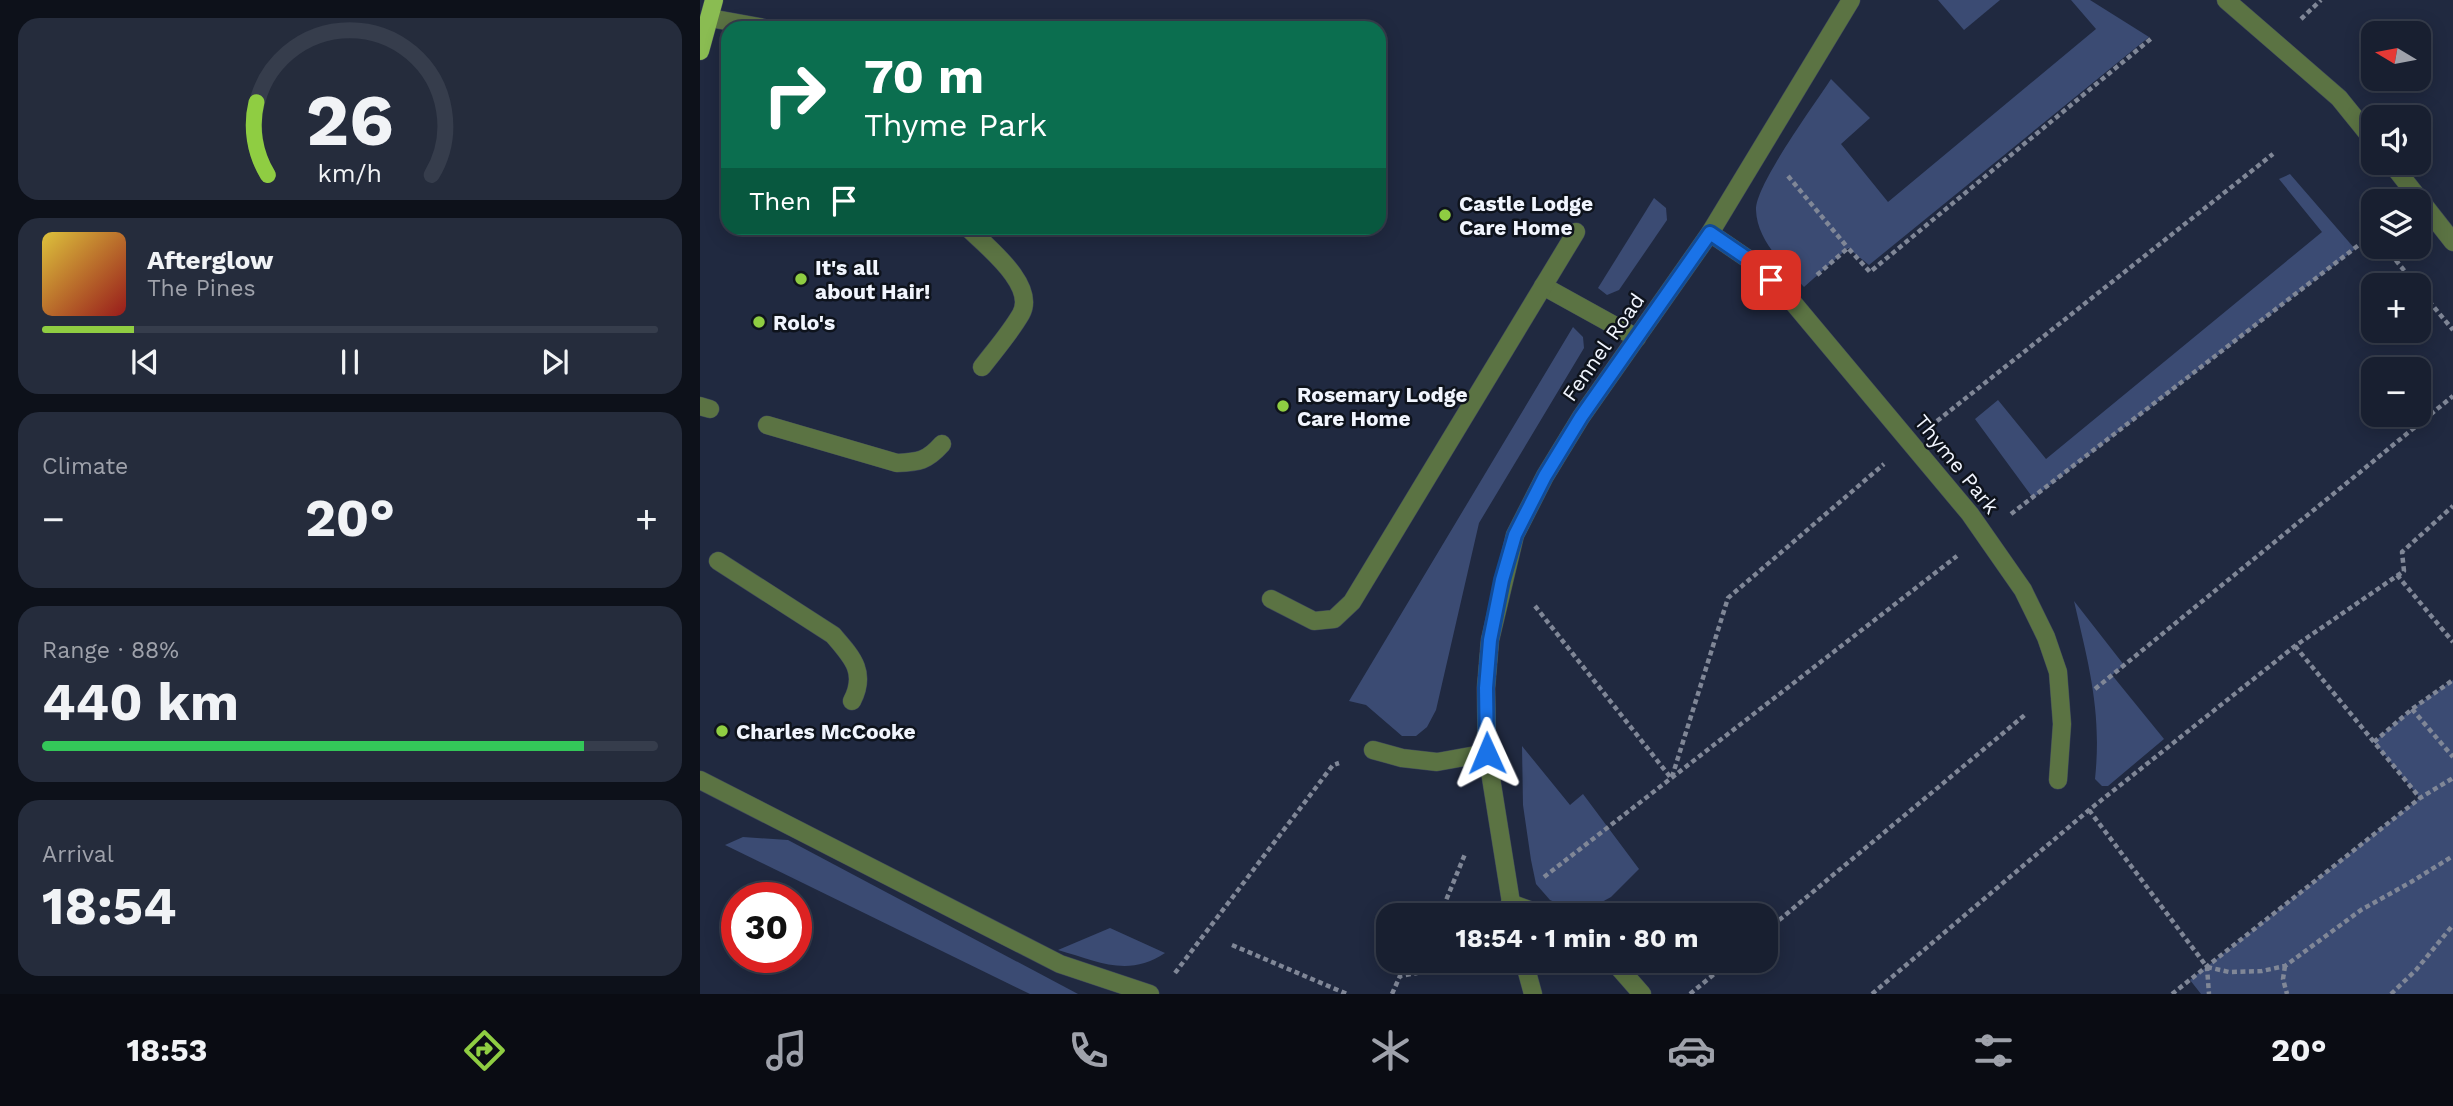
<!DOCTYPE html>
<html lang="en">
<head>
<meta charset="utf-8">
<style>
	body { margin:0; font-family:"Work Sans",sans-serif; background:#252c3c; color:#f1f3f6; height:100vh; display:flex; flex-direction:column; font-size:26px; white-space:nowrap }
	* { box-sizing:border-box; margin:0 }
	p { font-size:23px; color:#9fa2ab }
	.icon { flex:none; width:38px; height:38px; fill:none; stroke:currentColor; stroke-width:2; stroke-linecap:round; stroke-linejoin:round }
	.map { position:relative; flex:1; overflow:hidden }
	.details { display:flex; flex-direction:column; gap:18px; padding:18px; background:#0d111a; width:700px }
	.details>* { flex:none }
	.guide { position:absolute; left:21px; top:21px; width:665px; height:214px; border-radius:21px; box-shadow:0 4px 18px #0003,0 0 0 2px #363d4c; background:#0b6e4f; color:#fff; overflow:hidden }
	.needle { width:46px; rotate:280deg }
	.controls { position:absolute; left:1661px; top:21px; display:grid; gap:14px }
	.controls a { display:grid; place-items:center; width:70px; height:70px; border-radius:14px; background:#181f30; box-shadow:0 4px 18px #0003,0 0 0 2px #363d4c; font-size:35px }
	.speed { position:absolute; left:21px; top:882px; display:flex; gap:14px; font-size:35px; font-weight:700; text-align:center }
	.speed>* { display:grid; place-content:center; width:91px; height:91px; border-radius:50%; background:#181f30; box-shadow:0 4px 18px #0003,0 0 0 2px #363d4c; line-height:1 }
	.speed .limit { border:10px solid #d22; background:#fff; color:#111 }
	.pin { position:absolute; display:grid; place-items:center; width:60px; height:60px; color:#fff; margin:-30px; border-radius:14px; box-shadow:0 4px 10px #0006 }
	.me { position:absolute; width:77px; margin:-38px; rotate:359deg; stroke-linejoin:round; filter:drop-shadow(0 0 5px #0008) }
	.turn { display:flex; align-items:center; gap:24px; height:147px; padding:0 28px; font-size:32px }
	.turn .icon { width:91px; height:91px; stroke-width:2.5 }
	.turn b { display:block; font-size:49px; line-height:60px }
	.then { display:flex; align-items:center; height:66px; padding:0 28px; background:#0003; gap:14px; font-size:26px }
	.big { font-size:52px; font-weight:700; line-height:1.1 }
	.details .tile { flex:1; display:flex; flex-direction:column; justify-content:center; gap:10px; min-width:0; padding:0 24px; border-radius:21px; background:#252c3c }
	.details .dial { align-items:center; gap:0 }
	.dial svg { height:182px; overflow:visible; fill:none; stroke:#363d4c; stroke-width:7; stroke-linecap:round; text-anchor:middle }
	.dial text { fill:#f1f3f6; stroke:none }
	.song { display:flex; align-items:center; gap:21px }
	.cover { width:84px; height:84px; border-radius:10px; background:linear-gradient(135deg,hsl(50 70% 55%),hsl(0 70% 35%)) }
	.played { height:7px; border-radius:4px; background:linear-gradient(90deg,#8fcd42 15%,#363d4c 15%) }
	.keys { display:flex; justify-content:space-around; direction:ltr }
	.heat { display:flex; justify-content:space-between; align-items:center; font-size:38px; direction:ltr }
	.charge { height:10px; border-radius:5px; background:linear-gradient(90deg,#34c759 88%,#363d4c 0) }
	.trip { position:absolute; left:676px; top:903px; width:402px; height:70px; border-radius:21px; background:#181f30; box-shadow:0 4px 18px #0003,0 0 0 2px #363d4c; font-weight:700; line-height:70px; text-align:center }
	.tabs { display:flex; height:112px; justify-content:space-around; align-items:center; background:#0a0c13; color:#9fa2ab }
	.tabs .icon { width:49px; height:49px }
	.tabs .current { color:#8fcd42 }
	.tabs b { font-size:32px; color:#f1f3f6 }
	main { display:flex; flex:1; min-height:0 }
	.map>svg:first-child { display:block }
</style>
</head>
<body>
<main>
<section class="details">
<div class="tile dial"><svg viewBox="0 0 100 80">
<path d="M14 69A42 42 0 1 1 86 69"/>
<path d="M14 69A42 42 0 0 1 9 37" stroke="#8fcd42"/>
<text x="50" y="56" font-size="32" font-weight="700">26</text>
<text x="50" y="72" font-size="11">km/h</text>
</svg></div>
<div class="tile">
<div class="song"><i class="cover"></i><div><b>Afterglow</b><p>The Pines</p></div></div>
<div class="played"></div>
<div class="keys"><svg class="icon" aria-label="previous" viewBox="0 0 24 24"><path d="M18 5L8 12l10 7zM5 5v14"/></svg><svg class="icon" aria-label="pause" viewBox="0 0 24 24"><path d="M8 5v14M16 5v14"/></svg><svg class="icon" aria-label="next" viewBox="0 0 24 24"><path d="M6 5l10 7-10 7zM19 5v14"/></svg></div>
</div>
<div class="tile"><p>Climate</p>
<div class="heat"><a>−</a><b class="big">20°</b><a>+</a></div>
</div>
<div class="tile"><p>Range · 88%</p><b class="big">440 km</b><div class="charge"></div></div>
<div class="tile"><p>Arrival</p><b class="big">18:54</b></div>
</section>
<div class="map">
<svg width="1753" height="994" viewBox="0 0 1753 994">
	<rect width="100%" height="100%" fill="#202940"/>
	<!-- green -->
	<g fill="#3b4b73">
		<path d="M 1238,0 L 1300,0 L 1264,30 Z"/>
		<path d="M 1371,0 L 1390,0 L 1449,37 L 1169,265 L 1148,248 L 1104,287 C 1085,266 1057,241 1056,210 C 1055,185 1115,104 1131,79 L 1170,118 L 1141,144 L 1188,202 L 1396,29 Z"/>
		<path d="M 1590,174 L 1655,249 L 1333,498 L 1275,419 L 1298,400 L 1346,459 L 1622,232 L 1579,179 Z"/>
		<path d="M 954,198 L 966,208 L 967,220 L 919,290 L 907,295 L 898,288 Z"/>
		<path d="M 873,327 L 883,337 L 884,348 L 779,523 L 736,710 L 727,727 L 716,736 L 702,736 L 666,705 L 649,701 Z"/>
		<path d="M 1374,601 L 1424,665 L 1412,675 L 1464,739 L 1408,786 L 1402,786 L 1395,779 C 1402,712 1389,666 1374,601 Z"/>
		<path d="M 1753,680 L 1753,994 L 1501,994 L 1490,980 L 1720,798 L 1674,742 L 1712,709 Z"/>
		<path d="M 822,746 L 870,805 L 883,794 L 939,869 L 911,897 L 891,908 L 870,909 L 850,900 L 836,884 L 831,860 L 823,805 Z"/>
		<path d="M 43,837 L 88,840 L 378,994 L 330,994 L 25,845 Z"/>
		<path d="M 410,928 L 465,953 C 428,978 397,961 358,950 Z"/>
	</g>
	<g fill="none" stroke-linecap="round" stroke-linejoin="round">
		<!-- lane casing -->
		<g stroke="#3d465b" stroke-width="19">
			<g id="lane">
				<path d="M 10,18 L 64,28"/>
				<path d="M 268,228 C 286,246 337,285 321,314 C 310,333 295,350 282,367"/>
				<path d="M 843,286 L 937,338"/>
				<path d="M 0,406 L 10,409"/>
				<path d="M 67,425 L 197,463 C 219,462 227,461 242,444"/>
				<path d="M 18,561 L 133,635 C 152,657 167,672 152,701"/>
				<path d="M 571,599 L 614,621 L 634,619 L 652,602 L 876,232"/>
			</g>
		</g>
		<!-- street casing -->
		<g stroke="#3d465b" stroke-width="19">
			<g id="street">
				<path d="M 1526,0 L 1639,98 L 1673,140"/>
				<path d="M 1691,163 L 1753,242"/>
				<path d="M 1010,233 L 1051,261 L 1090,299 L 1270,514 L 1323,590 L 1346,637 L 1358,672 L 1362,724 L 1358,780"/>
				<path d="M 673,750 L 702,758 L 737,762 L 787,753"/>
				<path d="M 0,780 L 360,964 L 450,994"/>
				<path d="M 810,903 L 843,915"/>
				<path d="M 813,915 L 787,753 L 786,688 L 790,640 L 815,535 L 845,476 L 881,417 L 1010,233 L 1151,0"/>
				<path d="M 824,961 L 833,994"/>
				<path d="M 913,961 L 942,994"/>
			</g>
		</g>
		<!-- primary casing -->
		<g stroke="#3d465b" stroke-width="19">
			<path id="primary" d="M 0,51 L 14,0"/>
		</g>
		<!-- path -->
		<g stroke="#808797" stroke-width="4.5" stroke-dasharray="5 3.5" stroke-linecap="butt">
			<path d="M 1601,19 L 1621,0"/>
			<path d="M 1088,176 L 1148,248"/>
			<path d="M 1685,247 L 1716,285"/>
			<path d="M 1117,275 L 1148,248 L 1170,272 L 1453,37"/>
			<path d="M 1718,288 L 1753,330"/>
			<path d="M 1237,421 L 1573,154"/>
			<path d="M 1311,514 L 1673,234"/>
			<path d="M 1697,575 L 1753,642"/>
			<path d="M 835,606 L 971,778"/>
			<path d="M 1595,646 L 1720,798"/>
			<path d="M 1395,689 L 1753,396"/>
			<path d="M 1712,709 L 1753,757"/>
			<path d="M 1674,742 L 1712,709 L 1753,680"/>
			<path d="M 972,777 L 1028,598 L 1184,464"/>
			<path d="M 1389,810 L 1507,967 L 1509,994"/>
			<path d="M 844,877 L 1257,556"/>
			<path d="M 740,915 L 765,854"/>
			<path d="M 1066,931 L 1326,714"/>
			<path d="M 532,945 L 647,994"/>
			<path d="M 1585,966 L 1583,979 L 1587,994"/>
			<path d="M 1507,967 L 1529,972 L 1562,971 L 1585,966 L 1661,910 L 1711,882 L 1753,856"/>
			<path d="M 475,973 L 633,765 L 639,763"/>
			<path d="M 692,994 L 700,976 L 717,973 L 722,961"/>
			<path d="M 990,994 L 1030,961"/>
			<path d="M 1172,994 L 1389,810 L 1595,646 L 1704,571 L 1702,552 L 1753,506"/>
			<path d="M 1472,994 L 1720,798 L 1753,778"/>
			<path d="M 1691,994 L 1716,970 L 1753,925"/>
		</g>
		<!-- lane -->
		<use href="#lane" stroke="#5b7343" stroke-width="18"/>
		<!-- street -->
		<use href="#street" stroke="#5b7343" stroke-width="18"/>
		<!-- primary -->
		<use href="#primary" stroke="#8abc52" stroke-width="18"/>
	</g>
	<g fill="none" stroke-linecap="round" stroke-linejoin="round">
		<!-- route casing -->
		<g stroke="#114b97" stroke-width="18">
			<path id="route" d="M 787,753 L 786,688 L 790,640 L 802,580 L 815,535 L 845,476 L 881,417 L 1010,233 L 1051,261 L 1071,280"/>
		</g>
		<!-- route -->
		<use href="#route" stroke="#1a73e8" stroke-width="12"/>
	</g>
	<!-- markers -->
	<g fill="#8fcd42" stroke="#0e131c" stroke-width="2.5">
		<circle cx="745" cy="215" r="7"/>
		<circle cx="101" cy="279" r="7"/>
		<circle cx="59" cy="322" r="7"/>
		<circle cx="583" cy="406" r="7"/>
		<circle cx="22" cy="731" r="7"/>
	</g>
	<g text-anchor="middle" dominant-baseline="central" stroke-width="5" stroke-linejoin="round" paint-order="stroke">
		<!-- poi labels -->
		<g font-size="21" font-weight="bold" fill="#f1f5fe" stroke="#0e131c" text-anchor="start">
			<text x="759" y="203">Castle Lodge<tspan x="759" dy="24">Care Home</tspan></text>
			<text x="115" y="267">It's all<tspan x="115" dy="24">about Hair!</tspan></text>
			<text x="73" y="322">Rolo's</text>
			<text x="597" y="394">Rosemary Lodge<tspan x="597" dy="24">Care Home</tspan></text>
			<text x="36" y="731">Charles McCooke</text>
		</g>
		<!-- street labels -->
		<g font-size="21" fill="#f1f5fe" stroke="#0e131c">
			<text transform="translate(903 347) rotate(-55)">Fennel Road</text>
			<text transform="translate(1257 464) rotate(51)">Thyme Park</text>
		</g>
	</g>
</svg>
<div class="controls">
<a><svg class="needle" viewBox="-14 -14 28 28"><path d="M0-13l5 13h-10z" fill="#e53935"/><path d="M0 13l5-13h-10z" fill="#9fa2ab"/></svg></a>
<a><svg class="icon" aria-label="sound" viewBox="0 0 24 24"><path d="M4 9h4l5-4v14l-5-4H4zM17 9q2 3 0 6"/></svg></a>
<a><svg class="icon" aria-label="layers" viewBox="0 0 24 24"><path d="M12 4l9 5-9 5-9-5zM3 14l9 5 9-5"/></svg></a>
<a>+</a>
<a>−</a>
</div>
<div class="speed"><div class="limit">30</div></div>
<div class="pin" style="left:1071px;top:280px;background:#d93025"><svg class="icon" aria-label="arrive" viewBox="0 0 24 24"><path d="M6 21V4h12l-3 4 3 4H6"/></svg></div>
<svg class="me" style="left:787px;top:753px" viewBox="-20 -20 40 40"><path d="M0-17L14 15 0 8-14 15z" fill="#1a73e8" stroke="#fff" stroke-width="4"/></svg>
<div class="trip">18:54 · 1 min · 80 m</div>
<div class="guide">
<div class="turn"><svg class="icon" aria-label="right" viewBox="0 0 24 24"><path d="M7 20v-9h11M14 6l5 5-5 5"/></svg><div><b>70 m</b>Thyme Park</div></div>
<div class="then">Then<svg class="icon" aria-label="arrive" viewBox="0 0 24 24"><path d="M6 21V4h12l-3 4 3 4H6"/></svg></div>
</div>
</div>
</main>
<nav class="tabs">
<b>18:53</b>
<svg class="icon current" aria-label="directions" viewBox="0 0 24 24"><path d="M12 3l9 9-9 9-9-9zM9 14v-3h6M13 9l2 2-2 2"/></svg>
<svg class="icon" aria-label="music" viewBox="0 0 24 24"><path d="M9 18V5l10-2v13"/><circle cx="6" cy="18" r="3"/><circle cx="16" cy="16" r="3"/></svg>
<svg class="icon" aria-label="phone" viewBox="0 0 24 24"><path d="M5 4h4l2 5-3 2q2 4 5 5l2-3 5 2v4C11 20 4 13 5 4z"/></svg>
<svg class="icon" aria-label="climate" viewBox="0 0 24 24"><path d="M12 3v18M4 7l16 10M4 17L20 7"/></svg>
<svg class="icon" aria-label="car" viewBox="0 0 24 24"><path d="M5 17H2v-5l4-1 3-4h7l3 4 3 1v5h-3M9 17h6M6 11h13"/><circle cx="7" cy="17" r="2"/><circle cx="17" cy="17" r="2"/></svg>
<svg class="icon" aria-label="filters" viewBox="0 0 24 24"><path d="M4 7h16M4 17h16"/><circle cx="9" cy="7" r="2"/><circle cx="15" cy="17" r="2"/></svg>
<b>20°</b>
</nav>
</body>
</html>
